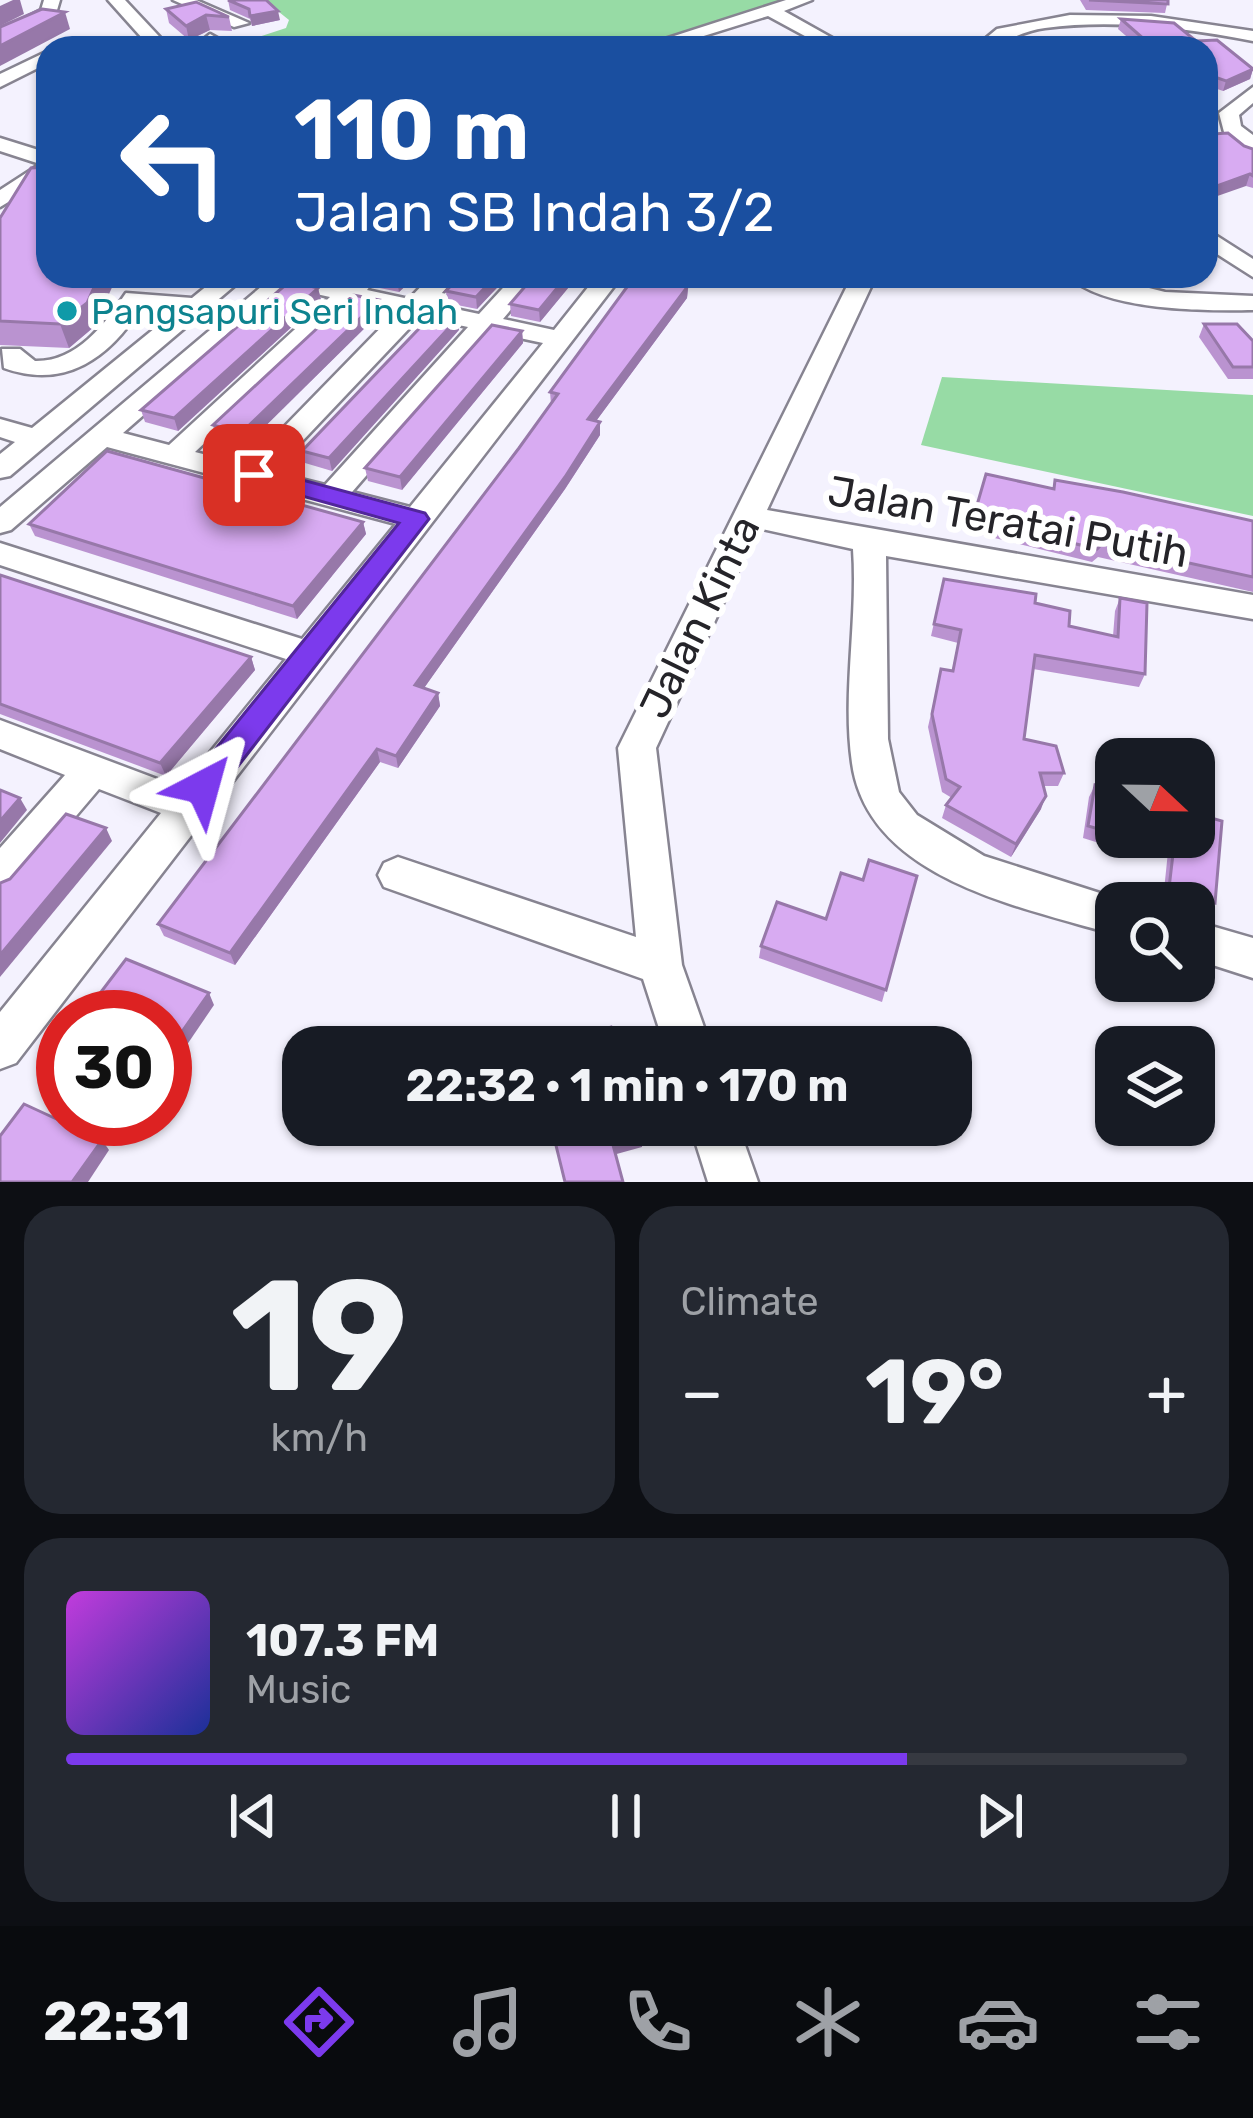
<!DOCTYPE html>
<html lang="en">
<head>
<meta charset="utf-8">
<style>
	body { margin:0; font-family:Rubik,sans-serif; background:#242831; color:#f1f3f6; height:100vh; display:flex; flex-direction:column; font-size:45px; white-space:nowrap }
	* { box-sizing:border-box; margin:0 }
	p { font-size:39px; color:#9ea1a6 }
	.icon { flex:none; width:66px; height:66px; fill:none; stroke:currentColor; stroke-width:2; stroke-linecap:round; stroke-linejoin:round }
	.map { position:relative; height:1182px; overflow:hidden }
	.side { display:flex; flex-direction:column; gap:24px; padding:24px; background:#0d0f14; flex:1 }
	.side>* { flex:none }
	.guide { position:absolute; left:36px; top:36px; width:1182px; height:252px; border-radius:36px; box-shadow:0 3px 9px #0004; background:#1a4fa0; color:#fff; overflow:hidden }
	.needle { width:78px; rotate:112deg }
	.fabs { position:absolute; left:1095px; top:738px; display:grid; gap:24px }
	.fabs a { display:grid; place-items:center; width:120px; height:120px; border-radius:24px; background:#171b24; box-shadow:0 3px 9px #0004; font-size:60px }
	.speed { position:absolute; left:36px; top:990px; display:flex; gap:24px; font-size:60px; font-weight:700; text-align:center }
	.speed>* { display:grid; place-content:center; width:156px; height:156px; border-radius:50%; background:#171b24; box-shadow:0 3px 9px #0004; line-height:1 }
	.speed .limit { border:18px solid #d22; background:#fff; color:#111 }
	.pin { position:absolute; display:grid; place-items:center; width:102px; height:102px; color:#fff; margin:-51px; border-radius:24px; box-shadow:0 6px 18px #0006 }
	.me { position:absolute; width:132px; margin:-66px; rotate:39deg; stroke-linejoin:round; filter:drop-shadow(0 0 9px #0008) }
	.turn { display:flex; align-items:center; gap:42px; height:252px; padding:0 60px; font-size:54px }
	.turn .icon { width:156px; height:156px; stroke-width:2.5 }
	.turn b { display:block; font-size:84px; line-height:102px }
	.big { font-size:90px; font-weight:700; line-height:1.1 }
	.side .tile { flex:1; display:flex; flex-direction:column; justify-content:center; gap:18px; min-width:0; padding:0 42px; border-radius:36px; background:#242831 }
	.side .dial { align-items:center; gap:0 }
	.dial b { font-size:156px; line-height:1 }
	.song { display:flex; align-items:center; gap:36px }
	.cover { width:144px; height:144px; border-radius:18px; background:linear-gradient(135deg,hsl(290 70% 55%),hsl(230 70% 35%)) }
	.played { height:12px; border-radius:6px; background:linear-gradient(90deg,#7c3aed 75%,#363941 75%) }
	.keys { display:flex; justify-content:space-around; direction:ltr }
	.heat { display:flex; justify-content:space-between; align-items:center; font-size:66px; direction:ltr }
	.side .tiles { flex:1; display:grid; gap:24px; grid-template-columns:1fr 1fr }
	.tile:last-child { grid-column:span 2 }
	.trip { position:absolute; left:282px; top:1026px; width:690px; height:120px; border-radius:36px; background:#171b24; box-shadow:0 3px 9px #0004; font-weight:700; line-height:120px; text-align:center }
	.dock { display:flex; height:192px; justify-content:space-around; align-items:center; background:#090b0e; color:#9ea1a6 }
	.dock .icon { width:84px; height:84px }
	.dock .on { color:#7c3aed }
	.dock b { font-size:54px; color:#f1f3f6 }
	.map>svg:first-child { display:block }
</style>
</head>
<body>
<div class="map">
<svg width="1253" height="1182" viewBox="0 0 1253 1182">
	<rect width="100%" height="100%" fill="#f4f2fe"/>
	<!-- green -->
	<g fill="#97dba5">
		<path d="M 264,0 L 799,0 L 632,48 L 225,48 L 286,28 L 289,20 Z"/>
		<path d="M 942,377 L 1253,395 L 1253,516 L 921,445 Z"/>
	</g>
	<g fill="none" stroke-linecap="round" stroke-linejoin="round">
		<!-- minor casing -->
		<g stroke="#878491" stroke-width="5">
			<g id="minor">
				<path d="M 44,0 L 60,0 L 55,17 L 0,43 L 0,31 L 41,10 Z"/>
				<path d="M 108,0 L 125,0 L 170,48 L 151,48 Z"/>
				<path d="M 173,0 L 196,0 L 249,23 L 234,27 Z"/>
				<path d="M 786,0 L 812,0 L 784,11 L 850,48 L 827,48 L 768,16 L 665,48 L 637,48 Z"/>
				<path d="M 1070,15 L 1151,16 L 1253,31 L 1253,41 C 1185,28 1115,19 1045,28 C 1018,31 1000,48 974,48 L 997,29 Z"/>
				<path d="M 210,34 L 219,39 L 212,48 L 193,48 Z"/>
				<path d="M 48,51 L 48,63 L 0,87 L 0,74 Z"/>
				<path d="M 1253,87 L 1253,103 L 1239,115 L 1241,126 L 1253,135 L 1253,151 L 1224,132 L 1219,113 Z"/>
				<path d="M 0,138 L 48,153 L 48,178 L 0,207 L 0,190 L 40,164 L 0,151 Z"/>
				<path d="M 1206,229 L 1253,259 L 1253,277 L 1206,247 Z"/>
				<path d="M 219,276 L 246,276 L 10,476 L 0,478 L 0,454 L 15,442 L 0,437 L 0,419 L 32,428 L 176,311 L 142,306 C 110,358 65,390 4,368 L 2,349 L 20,349 L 35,361 C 77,362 104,325 126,293 L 192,298 Z"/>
				<path d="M 274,276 L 343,285 L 353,276 L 371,276 L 374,281 L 367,290 L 409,299 L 431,276 L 457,276 L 432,304 L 479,314 L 514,276 L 539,276 L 503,319 L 554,330 L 597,276 L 622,276 L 16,1063 L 0,1069 L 0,1012 L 161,813 L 99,789 L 14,889 L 0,895 L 0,848 L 65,775 L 0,749 L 0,720 L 181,788 L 286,659 L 0,565 L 0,543 L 302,639 L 396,524 L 107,447 L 11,530 L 0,533 L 0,507 ZM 289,288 L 330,297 L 169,445 L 123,433 ZM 354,302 L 397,311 L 247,465 L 195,452 ZM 420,317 L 468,327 L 325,485 L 273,472 ZM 491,332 L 543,343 L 410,507 L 352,492 Z"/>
				<path d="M 852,276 L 876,276 L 767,510 L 1253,595 L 1253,619 L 886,556 L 888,739 L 899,792 L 917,815 L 984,856 L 1131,903 L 1116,903 L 1116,935 C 1023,907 868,880 852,763 C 842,693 858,620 853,549 L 758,528 L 656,748 L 682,965 L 711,1047 L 665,1047 L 643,979 L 384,887 L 378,875 L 384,863 L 398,857 L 636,937 L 618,748 Z"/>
				<path d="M 1068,276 L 1101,276 L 1165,292 L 1253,296 L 1253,310 C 1204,311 1105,311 1068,276 Z"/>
				<path d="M 1194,921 L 1253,938 L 1253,978 L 1194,959 Z"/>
				<path d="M 690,1125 L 738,1125 L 758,1182 L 708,1182 Z"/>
			</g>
		</g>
		<!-- minor -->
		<use href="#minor" fill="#fff" fill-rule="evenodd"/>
	</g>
	<!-- wall -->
	<g fill="#ba93d0">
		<path d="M 228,0 L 280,20 L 252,26 L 250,19 L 230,10 Z"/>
		<path d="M 1080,0 L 1168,0 L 1165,13 L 1086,10 Z"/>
		<path d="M 166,9 L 229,17 L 232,31 L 210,30 L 189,40 L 169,23 Z"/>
		<path d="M 1121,19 L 1174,23 L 1196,41 L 1217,40 L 1253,69 L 1250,79 L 1223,91 L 1206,85 L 1206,48 L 1140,48 L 1118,29 Z"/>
		<path d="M 1213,134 L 1253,149 L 1253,188 L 1246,186 Z"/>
		<path d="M 0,218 L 95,326 L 69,348 L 0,345 Z"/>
		<path d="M 310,276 L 347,276 L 342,280 Z"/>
		<path d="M 373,276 L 416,276 L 399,292 L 375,287 Z"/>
		<path d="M 508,276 L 477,309 L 447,303 L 446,291 Z"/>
		<path d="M 578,276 L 540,322 L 511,316 L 510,304 Z"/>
		<path d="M 635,276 L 696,276 L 688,288 L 687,298 L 596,421 L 600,422 L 600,435 L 565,489 L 424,688 L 438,693 L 440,706 L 398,768 L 380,762 L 235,965 L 164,936 L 158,924 L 551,404 L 550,392 Z"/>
		<path d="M 318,288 L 321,300 L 178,431 L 145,422 L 141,410 Z"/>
		<path d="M 381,312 L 245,446 L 216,438 L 213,425 Z"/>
		<path d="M 1204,324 L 1253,341 L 1253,379 L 1228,379 L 1199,337 Z"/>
		<path d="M 459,330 L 332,471 L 305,463 L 302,451 Z"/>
		<path d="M 522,331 L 523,343 L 402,490 L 368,481 L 365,468 Z"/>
		<path d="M 986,474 L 1053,488 L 1055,480 L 1253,521 L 1253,592 L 1098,557 L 1092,562 L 970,532 Z"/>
		<path d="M 363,522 L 366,534 L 297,619 L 35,536 L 29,524 Z"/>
		<path d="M 0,575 L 251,657 L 255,670 L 166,776 L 0,714 Z"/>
		<path d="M 944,579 L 1035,603 L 1069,626 L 1113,636 L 1115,611 L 1120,598 L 1145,674 L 1139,687 L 1033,669 L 1024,739 L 1064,773 L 1058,786 L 1043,786 L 1041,809 L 1011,857 L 942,818 L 946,805 L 952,798 L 942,792 L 928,727 L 941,669 L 952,671 L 958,643 L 931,636 Z"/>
		<path d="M 1095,785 L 1116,791 L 1116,837 L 1120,837 L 1115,848 L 1083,838 L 1089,797 Z"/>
		<path d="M 1153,837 L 1194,837 L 1215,903 L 1207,915 L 1194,910 L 1194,903 L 1171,903 L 1163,900 L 1169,842 Z"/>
		<path d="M 917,876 L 882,1002 L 759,958 L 761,946 L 826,919 L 863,880 Z"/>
		<path d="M 63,1042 L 63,1071 L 59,1069 L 51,1058 Z"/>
	</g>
	<!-- shaded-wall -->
	<g fill="#9778a9">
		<path d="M 13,0 L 20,0 L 24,14 L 0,26 L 0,6 Z"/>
		<path d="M 278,11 L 280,20 L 252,26 L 250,16 Z"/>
		<path d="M 65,12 L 70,29 L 0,66 L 0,46 Z"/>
		<path d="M 206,15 L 210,30 L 189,40 L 186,26 Z"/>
		<path d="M 1253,69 L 1250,79 L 1223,91 L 1226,81 Z"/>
		<path d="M 1250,174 L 1246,186 L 1206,200 L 1206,190 Z"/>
		<path d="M 99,276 L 117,276 L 95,326 L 69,348 L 60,324 Z"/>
		<path d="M 402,276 L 416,276 L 399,292 L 397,280 Z"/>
		<path d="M 496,276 L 508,276 L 477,309 L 476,297 Z"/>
		<path d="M 567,276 L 578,276 L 540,322 L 539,310 Z"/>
		<path d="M 688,276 L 696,276 L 688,288 L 687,298 L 588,432 L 588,419 Z"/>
		<path d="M 318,288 L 321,300 L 178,431 L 174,418 Z"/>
		<path d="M 379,300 L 381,312 L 245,446 L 241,433 Z"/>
		<path d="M 458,318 L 459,330 L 332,471 L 329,458 Z"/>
		<path d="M 522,331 L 523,343 L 402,490 L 400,477 Z"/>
		<path d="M 600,422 L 600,435 L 565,489 L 417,698 L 415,685 Z"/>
		<path d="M 363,522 L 366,534 L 297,619 L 293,606 Z"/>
		<path d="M 251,657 L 255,670 L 166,776 L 160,763 Z"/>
		<path d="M 438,693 L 440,706 L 398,768 L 396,756 Z"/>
		<path d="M 377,749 L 380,762 L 235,965 L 230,953 Z"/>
		<path d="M 1046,796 L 1041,809 L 1011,857 L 1016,844 Z"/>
		<path d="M 20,798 L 27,810 L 0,843 L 0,821 Z"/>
		<path d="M 106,828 L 112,841 L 0,977 L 0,955 Z"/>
		<path d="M 209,993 L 214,1005 L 165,1077 L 165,1056 Z"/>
		<path d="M 643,1136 L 642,1147 L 613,1155 L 613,1145 Z"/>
		<path d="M 102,1140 L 109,1150 L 88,1182 L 72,1182 Z"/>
	</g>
	<!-- building -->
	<g fill="#d8abf2" stroke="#9778a9" stroke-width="3">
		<path d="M 228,0 L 266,0 L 278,11 L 250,16 L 249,9 Z"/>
		<path d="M 1089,0 L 1168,0 L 1168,4 Z"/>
		<path d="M 196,2 L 229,17 L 206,15 L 186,26 L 166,9 Z"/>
		<path d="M 42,9 L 65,12 L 0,46 L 0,27 Z"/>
		<path d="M 1121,19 L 1174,23 L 1196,41 L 1217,40 L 1253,69 L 1226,81 L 1206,74 L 1206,48 L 1154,48 Z"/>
		<path d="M 1206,112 L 1213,134 L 1228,133 L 1244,146 L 1253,149 L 1253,176 L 1250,174 L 1206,190 Z"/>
		<path d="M 48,167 L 48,198 L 45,203 L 48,203 L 48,276 L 99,276 L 87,303 L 60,324 L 0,321 L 0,218 L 31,168 Z"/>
		<path d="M 377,276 L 402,276 L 397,280 Z"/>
		<path d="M 460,276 L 496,276 L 476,297 L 446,291 Z"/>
		<path d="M 534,276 L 567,276 L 539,310 L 510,304 Z"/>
		<path d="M 635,276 L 688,276 L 682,284 L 688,286 L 588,419 L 600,422 L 565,477 L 415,685 L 438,693 L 396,756 L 377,749 L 230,953 L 158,924 L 519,448 L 558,394 L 550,392 Z"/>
		<path d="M 290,281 L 318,288 L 174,418 L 141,410 Z"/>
		<path d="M 353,295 L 379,300 L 241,433 L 213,425 Z"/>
		<path d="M 434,313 L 458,318 L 329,458 L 302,451 Z"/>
		<path d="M 1204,324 L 1237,324 L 1253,341 L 1253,367 L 1233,367 Z"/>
		<path d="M 492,325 L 522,331 L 400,477 L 365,468 Z"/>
		<path d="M 107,451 L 363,522 L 293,606 L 29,524 Z"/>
		<path d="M 986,474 L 1054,489 L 1055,480 L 1123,492 L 1253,521 L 1253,577 L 1102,544 L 1097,549 L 973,519 Z"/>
		<path d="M 0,575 L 251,657 L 160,763 L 0,704 Z"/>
		<path d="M 944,579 L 1036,594 L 1035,603 L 1070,611 L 1069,626 L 1118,637 L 1120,598 L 1147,603 L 1145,674 L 1035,655 L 1024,739 L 1056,746 L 1064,773 L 1040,773 L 1046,796 L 1016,844 L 946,805 L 960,787 L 946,779 L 932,714 L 941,669 L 953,671 L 961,630 L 934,624 Z"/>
		<path d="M 1095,785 L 1116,791 L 1116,834 L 1088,826 Z"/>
		<path d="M 0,790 L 20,798 L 0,821 Z"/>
		<path d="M 1194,813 L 1222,821 L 1215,903 L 1169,888 L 1175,837 L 1194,837 Z"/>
		<path d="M 66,814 L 106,828 L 0,955 L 0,883 L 10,879 Z"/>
		<path d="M 869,860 L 917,876 L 886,990 L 761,946 L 777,902 L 826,919 L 841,873 L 863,880 Z"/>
		<path d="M 126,959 L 209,993 L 165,1056 L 165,1017 L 82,1017 Z"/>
		<path d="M 611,1027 L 617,1047 L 540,1047 Z"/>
		<path d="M 63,1042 L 63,1063 L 51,1058 Z"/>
		<path d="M 24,1104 L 102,1140 L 72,1182 L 0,1182 L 0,1136 Z"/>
		<path d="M 551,1125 L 639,1125 L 643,1136 L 613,1145 L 623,1182 L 565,1182 Z"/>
	</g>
	<!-- route -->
	<path fill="#7c3aed" stroke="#51269a" stroke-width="3" d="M 254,467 L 425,513 L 429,519 L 215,796 L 203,800 L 187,787 L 192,778 L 399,523 L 245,480 L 245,469 Z"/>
	<!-- markers -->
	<circle fill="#0f9aa8" stroke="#fff" stroke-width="4.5" cx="67" cy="311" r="12"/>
	<g text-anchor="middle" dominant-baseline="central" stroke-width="12" stroke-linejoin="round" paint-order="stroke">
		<!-- far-culture labels -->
		<g font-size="36" fill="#0d838f" stroke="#fff" text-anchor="start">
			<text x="91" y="311">Pangsapuri Seri Indah</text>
		</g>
		<!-- street labels -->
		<g font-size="42" fill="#252429" stroke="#fff">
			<text transform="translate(1008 522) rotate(10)">Jalan Teratai Putih</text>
			<text transform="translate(700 617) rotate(-64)">Jalan Kinta</text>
		</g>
	</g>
</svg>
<div class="fabs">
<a><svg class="needle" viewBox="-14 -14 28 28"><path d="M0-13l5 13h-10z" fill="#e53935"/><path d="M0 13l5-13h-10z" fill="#9ea1a6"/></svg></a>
<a><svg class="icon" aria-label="search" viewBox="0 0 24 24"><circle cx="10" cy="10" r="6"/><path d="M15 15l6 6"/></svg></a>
<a><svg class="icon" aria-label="layers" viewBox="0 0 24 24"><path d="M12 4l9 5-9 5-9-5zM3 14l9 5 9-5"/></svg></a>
</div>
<div class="speed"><div class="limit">30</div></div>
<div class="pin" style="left:254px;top:475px;background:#d93025"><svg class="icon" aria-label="arrive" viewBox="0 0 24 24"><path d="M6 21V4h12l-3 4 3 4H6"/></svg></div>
<svg class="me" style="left:203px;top:787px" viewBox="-20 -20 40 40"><path d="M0-17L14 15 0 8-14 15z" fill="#7c3aed" stroke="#fff" stroke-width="4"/></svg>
<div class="trip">22:32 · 1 min · 170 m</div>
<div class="guide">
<div class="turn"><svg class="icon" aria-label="left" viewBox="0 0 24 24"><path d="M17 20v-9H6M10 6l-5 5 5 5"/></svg><div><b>110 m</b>Jalan SB Indah 3/2</div></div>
</div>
</div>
<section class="side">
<div class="tiles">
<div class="tile dial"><b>19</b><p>km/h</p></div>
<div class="tile"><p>Climate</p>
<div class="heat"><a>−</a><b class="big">19°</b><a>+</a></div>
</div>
<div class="tile">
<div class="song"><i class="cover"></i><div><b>107.3 FM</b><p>Music</p></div></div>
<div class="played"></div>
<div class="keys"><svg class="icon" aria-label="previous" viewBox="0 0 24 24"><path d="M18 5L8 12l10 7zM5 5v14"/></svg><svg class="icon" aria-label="pause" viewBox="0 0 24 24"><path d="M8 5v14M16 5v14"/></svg><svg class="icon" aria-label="next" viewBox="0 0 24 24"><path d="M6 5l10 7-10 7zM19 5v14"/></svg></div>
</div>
</div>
</section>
<nav class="dock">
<b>22:31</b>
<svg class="icon on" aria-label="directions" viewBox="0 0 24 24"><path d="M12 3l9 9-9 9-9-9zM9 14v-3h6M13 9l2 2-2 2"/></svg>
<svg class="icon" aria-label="music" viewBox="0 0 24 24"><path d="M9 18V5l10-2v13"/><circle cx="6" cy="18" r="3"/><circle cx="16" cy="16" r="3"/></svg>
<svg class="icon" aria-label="phone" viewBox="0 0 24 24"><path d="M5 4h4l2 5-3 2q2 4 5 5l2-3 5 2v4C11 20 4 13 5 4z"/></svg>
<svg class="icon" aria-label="climate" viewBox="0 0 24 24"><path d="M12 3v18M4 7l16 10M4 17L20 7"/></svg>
<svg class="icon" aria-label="car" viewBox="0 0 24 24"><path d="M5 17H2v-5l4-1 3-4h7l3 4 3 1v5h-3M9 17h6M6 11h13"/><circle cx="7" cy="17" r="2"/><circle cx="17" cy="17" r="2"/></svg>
<svg class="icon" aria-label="filters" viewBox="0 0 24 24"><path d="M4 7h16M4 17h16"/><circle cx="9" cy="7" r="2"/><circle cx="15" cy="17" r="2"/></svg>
</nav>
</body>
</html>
